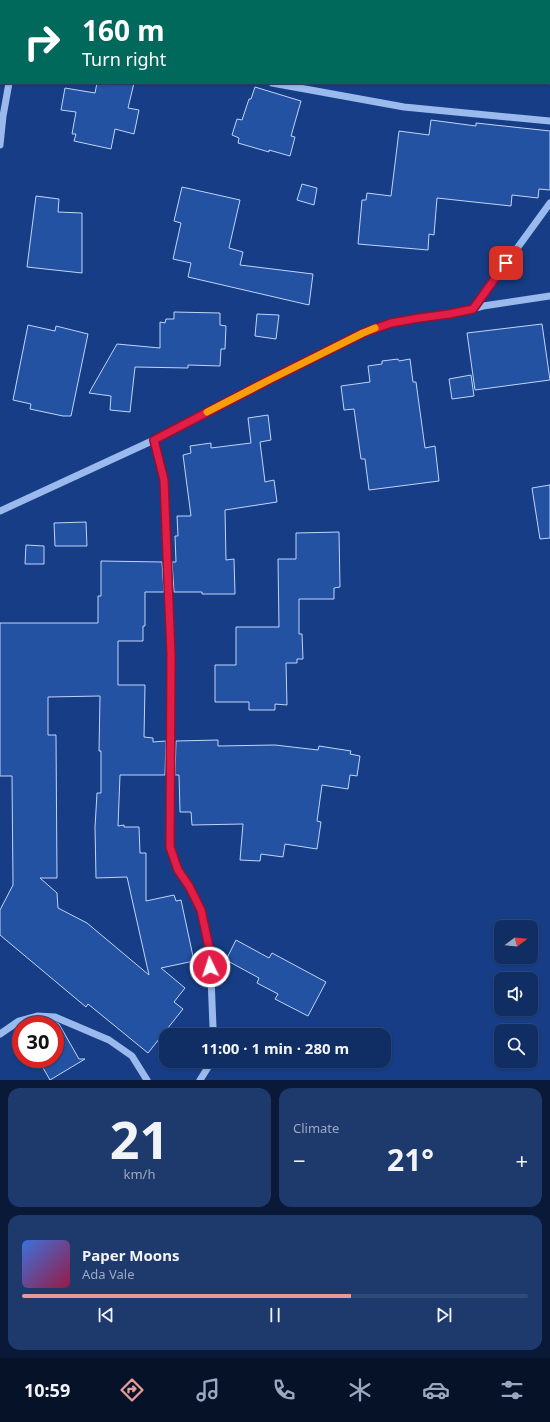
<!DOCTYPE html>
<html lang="en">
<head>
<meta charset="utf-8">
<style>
	body { margin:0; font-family:"Noto Sans",sans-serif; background:#1e3a6d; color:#f1f3f6; height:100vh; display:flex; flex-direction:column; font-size:15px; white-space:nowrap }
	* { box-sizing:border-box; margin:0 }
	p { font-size:13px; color:#9ca8bf }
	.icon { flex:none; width:22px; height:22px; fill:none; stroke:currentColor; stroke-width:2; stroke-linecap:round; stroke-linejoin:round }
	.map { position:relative; height:1080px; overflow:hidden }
	.side { display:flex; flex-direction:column; gap:8px; padding:8px; background:#091937; flex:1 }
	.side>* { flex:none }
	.hud { position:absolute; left:0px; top:0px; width:550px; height:84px; box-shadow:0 1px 3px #0004,0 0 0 1px #304a78; background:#00695c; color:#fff; overflow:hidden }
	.needle { width:26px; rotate:74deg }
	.controls { position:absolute; left:494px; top:920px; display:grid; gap:8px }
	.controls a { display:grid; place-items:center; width:44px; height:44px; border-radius:8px; background:#102e64; box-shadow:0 1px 3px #0004,0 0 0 1px #304a78; font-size:20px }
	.speed { position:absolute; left:12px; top:1016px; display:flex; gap:8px; font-size:20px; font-weight:700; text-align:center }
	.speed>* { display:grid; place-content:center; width:52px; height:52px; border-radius:50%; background:#102e64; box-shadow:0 1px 3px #0004,0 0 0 1px #304a78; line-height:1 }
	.speed .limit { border:6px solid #d22; background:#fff; color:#111 }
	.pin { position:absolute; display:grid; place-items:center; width:34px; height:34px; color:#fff; margin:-17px; border-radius:8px; box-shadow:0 2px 6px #0006 }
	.me { position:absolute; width:44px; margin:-22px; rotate:356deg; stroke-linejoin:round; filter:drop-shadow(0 0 3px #0008) }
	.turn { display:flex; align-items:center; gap:14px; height:84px; padding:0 16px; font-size:18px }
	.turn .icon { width:52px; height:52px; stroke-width:2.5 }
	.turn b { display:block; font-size:28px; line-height:34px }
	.big { font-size:30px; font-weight:700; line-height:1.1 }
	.side .widget { flex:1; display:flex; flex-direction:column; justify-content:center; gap:6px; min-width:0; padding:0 14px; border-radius:12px; background:#1e3a6d }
	.side .dial { align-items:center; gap:0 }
	.dial b { font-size:52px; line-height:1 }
	.song { display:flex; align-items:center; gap:12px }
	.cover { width:48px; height:48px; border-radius:6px; background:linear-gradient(135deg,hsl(220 70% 55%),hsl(340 70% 35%)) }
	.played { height:4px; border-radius:2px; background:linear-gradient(90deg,#e69b98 65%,#304a78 65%) }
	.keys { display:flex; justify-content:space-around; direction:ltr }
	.heat { display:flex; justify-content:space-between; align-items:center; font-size:22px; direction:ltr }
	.side .tiles { flex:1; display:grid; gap:8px; grid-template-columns:1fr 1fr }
	.widget:last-child { grid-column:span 2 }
	.trip { position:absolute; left:159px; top:1028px; width:232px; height:40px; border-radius:12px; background:#102e64; box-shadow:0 1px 3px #0004,0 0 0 1px #304a78; font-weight:700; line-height:40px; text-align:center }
	.menu { display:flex; height:64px; justify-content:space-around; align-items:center; background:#061228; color:#9ca8bf }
	.menu .icon { width:28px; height:28px }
	.menu .active { color:#e69b98 }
	.menu b { font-size:18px; color:#f1f3f6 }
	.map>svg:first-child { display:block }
</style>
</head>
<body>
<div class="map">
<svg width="550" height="1080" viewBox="0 0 550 1080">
	<rect width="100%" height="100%" fill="#163d85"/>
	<!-- building -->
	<g fill="#2452a3" stroke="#c0d5fa" fill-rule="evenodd">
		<path d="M 97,83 L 134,83 L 128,108 L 139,110 L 134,134 L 115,129 L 111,149 L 74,141 L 76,134 L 72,134 L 76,112 L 61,110 L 65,88 L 95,93 Z"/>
		<path d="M 255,87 L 301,101 L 291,136 L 295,137 L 290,156 L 269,150 L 269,152 L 238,143 L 239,138 L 232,135 L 237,119 L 242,120 L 249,99 L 251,99 Z"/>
		<path d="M 431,120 L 476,126 L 476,123 L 550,131 L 550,190 L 539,189 L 538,198 L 512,195 L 511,206 L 437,198 L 434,235 L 429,234 L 428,250 L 358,244 L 362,200 L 366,200 L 367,193 L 391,196 L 399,131 L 429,135 Z"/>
		<path d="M 302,184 L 317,188 L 314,205 L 297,200 Z"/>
		<path d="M 182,187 L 240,200 L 229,248 L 243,252 L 240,265 L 313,274 L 309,305 L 188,277 L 191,263 L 173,259 L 181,223 L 174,221 Z"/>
		<path d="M 36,196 L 59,199 L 58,212 L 82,213 L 82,273 L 27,267 Z"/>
		<path d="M 174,312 L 220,313 L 220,325 L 226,326 L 225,349 L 221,349 L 220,366 L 188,365 L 188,368 L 135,367 L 130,412 L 110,410 L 111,396 L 89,393 L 117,344 L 160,348 L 160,322 L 165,323 L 166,319 L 174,319 Z"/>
		<path d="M 257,314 L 279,315 L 276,339 L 255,336 Z"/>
		<path d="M 542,324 L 550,380 L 475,390 L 467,333 Z"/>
		<path d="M 28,325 L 55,331 L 56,326 L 88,334 L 71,416 L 63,416 L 30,409 L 31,404 L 13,400 Z"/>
		<path d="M 398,359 L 399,361 L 410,359 L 413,382 L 416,382 L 425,448 L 435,446 L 439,481 L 369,490 L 365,459 L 361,459 L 354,409 L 344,410 L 341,386 L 370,382 L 368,366 L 382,364 L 382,361 Z"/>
		<path d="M 471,375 L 474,396 L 452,399 L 449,379 Z"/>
		<path d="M 268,415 L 271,440 L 260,442 L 265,482 L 274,480 L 277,502 L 225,510 L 226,560 L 234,559 L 235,594 L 202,594 L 202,592 L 174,592 L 172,562 L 176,562 L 175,536 L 178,536 L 177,516 L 191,516 L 183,455 L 191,453 L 190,446 L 211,443 L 211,448 L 251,443 L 248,418 Z"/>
		<path d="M 550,485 L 550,538 L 540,539 L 532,488 Z"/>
		<path d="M 86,522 L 87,546 L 55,546 L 54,523 Z"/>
		<path d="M 339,532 L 340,587 L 334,588 L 334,599 L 299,599 L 299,634 L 302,634 L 303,659 L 297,659 L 297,663 L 286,663 L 287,705 L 275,704 L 275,710 L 249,710 L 249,702 L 215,702 L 215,665 L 236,665 L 236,627 L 279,627 L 278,559 L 296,559 L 296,533 Z"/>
		<path d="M 26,545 L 44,546 L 44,564 L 25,564 Z"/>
		<path d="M 101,561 L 162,562 L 164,592 L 145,592 L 145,626 L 143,626 L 143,641 L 118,641 L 118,685 L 145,685 L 144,737 L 153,738 L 153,742 L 166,741 L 165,775 L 120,775 L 118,826 L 124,825 L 124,827 L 139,827 L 140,853 L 146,853 L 146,901 L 174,895 L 176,901 L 181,900 L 194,961 L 161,968 L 185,988 L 174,1002 L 183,1009 L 148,1053 L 88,1004 L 86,1007 L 0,935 L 0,910 L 13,885 L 12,776 L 0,776 L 0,623 L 98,623 L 98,596 L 101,596 ZM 100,696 L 99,751 L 101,751 L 101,793 L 97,793 L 95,827 L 96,878 L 127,877 L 149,975 L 87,923 L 58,908 L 57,893 L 40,878 L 57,878 L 56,735 L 48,735 L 48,697 Z"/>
		<path d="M 218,740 L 218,746 L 275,745 L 318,750 L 319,746 L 351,751 L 350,754 L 360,756 L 357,776 L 350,775 L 348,789 L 322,785 L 317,821 L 321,822 L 317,849 L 285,844 L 283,857 L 261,854 L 260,861 L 240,860 L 243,824 L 192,825 L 191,812 L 180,812 L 179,775 L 175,775 L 176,741 Z"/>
		<path d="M 236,940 L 269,958 L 272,953 L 326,982 L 308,1016 L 275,999 L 278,994 L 257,983 L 259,978 L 226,960 Z"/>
		<path d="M 55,1022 L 59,1024 L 79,1059 L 85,1059 L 50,1080 L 38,1059 L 55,1059 Z"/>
	</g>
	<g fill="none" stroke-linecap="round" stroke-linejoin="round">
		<!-- minor -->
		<g stroke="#9ab9ed" stroke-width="7">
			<path d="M 23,1 L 23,0"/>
			<path d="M 272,83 L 404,107 L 550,121"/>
			<path d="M 0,145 L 3,116 L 9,83"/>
			<path d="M 473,309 L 550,203"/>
			<path d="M 154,440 L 271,379 L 363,333 L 391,323 L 419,318 L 449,315 L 483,306 L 550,296"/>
			<path d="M 0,511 L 154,440 L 164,479 L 171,655 L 170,847 L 177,869 L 189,886 L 201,910 L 210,952 L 213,1027 L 214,1035"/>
			<path d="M 0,1034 L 19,1021 L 37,1016 L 55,1017 L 109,1040 L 132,1056 L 147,1080"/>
			<path d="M 200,1080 L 212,1061"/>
		</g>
	</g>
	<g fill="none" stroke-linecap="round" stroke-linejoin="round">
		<!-- route casing -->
		<g stroke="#92132f" stroke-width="10">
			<path id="route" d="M 210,967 L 210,952 L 201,910 L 189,886 L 178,870 L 170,847 L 171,655 L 164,480 L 154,440 L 271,379 L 363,333 L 391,323 L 419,318 L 449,314 L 473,309 L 506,263"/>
		</g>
		<!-- route -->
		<use href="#route" stroke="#e11d48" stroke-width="7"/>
		<!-- slow -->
		<path stroke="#f59e0b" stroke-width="7" d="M 207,412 L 271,379 L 363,333 L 375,328"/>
	</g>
</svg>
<div class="controls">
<a><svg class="needle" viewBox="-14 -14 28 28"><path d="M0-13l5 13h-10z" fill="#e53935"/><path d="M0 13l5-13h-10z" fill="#9ca8bf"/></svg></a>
<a><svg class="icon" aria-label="sound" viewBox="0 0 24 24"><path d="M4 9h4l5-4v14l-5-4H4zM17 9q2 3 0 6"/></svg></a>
<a><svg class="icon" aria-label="search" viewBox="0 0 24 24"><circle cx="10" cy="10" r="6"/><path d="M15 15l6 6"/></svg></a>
</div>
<div class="speed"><div class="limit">30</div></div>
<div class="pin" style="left:506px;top:263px;background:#d93025"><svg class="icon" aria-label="arrive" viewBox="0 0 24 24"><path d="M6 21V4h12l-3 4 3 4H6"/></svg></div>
<svg class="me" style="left:210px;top:967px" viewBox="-20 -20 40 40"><circle r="17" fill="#e11d48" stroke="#fff" stroke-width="3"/><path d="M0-11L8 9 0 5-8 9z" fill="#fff"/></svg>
<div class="trip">11:00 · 1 min · 280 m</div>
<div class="hud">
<div class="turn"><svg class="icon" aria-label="right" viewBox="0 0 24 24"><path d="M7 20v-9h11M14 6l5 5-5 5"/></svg><div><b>160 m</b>Turn right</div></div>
</div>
</div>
<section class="side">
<div class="tiles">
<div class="widget dial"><b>21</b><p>km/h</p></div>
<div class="widget"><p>Climate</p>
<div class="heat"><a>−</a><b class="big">21°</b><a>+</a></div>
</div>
<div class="widget">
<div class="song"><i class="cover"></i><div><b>Paper Moons</b><p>Ada Vale</p></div></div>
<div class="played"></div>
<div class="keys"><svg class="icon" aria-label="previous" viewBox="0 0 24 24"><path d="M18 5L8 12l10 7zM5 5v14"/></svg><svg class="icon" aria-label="pause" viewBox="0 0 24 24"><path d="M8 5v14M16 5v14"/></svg><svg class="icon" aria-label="next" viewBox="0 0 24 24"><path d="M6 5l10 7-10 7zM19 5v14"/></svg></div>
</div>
</div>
</section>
<nav class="menu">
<b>10:59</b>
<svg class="icon active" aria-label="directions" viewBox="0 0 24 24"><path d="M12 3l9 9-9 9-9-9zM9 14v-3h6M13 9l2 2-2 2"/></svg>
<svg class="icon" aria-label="music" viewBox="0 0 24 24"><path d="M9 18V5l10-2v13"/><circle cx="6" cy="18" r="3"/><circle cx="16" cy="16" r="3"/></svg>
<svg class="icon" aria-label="phone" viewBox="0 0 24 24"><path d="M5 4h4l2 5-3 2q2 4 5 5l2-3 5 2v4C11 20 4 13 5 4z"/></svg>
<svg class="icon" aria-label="climate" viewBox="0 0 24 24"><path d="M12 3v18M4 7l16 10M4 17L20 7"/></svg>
<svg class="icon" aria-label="car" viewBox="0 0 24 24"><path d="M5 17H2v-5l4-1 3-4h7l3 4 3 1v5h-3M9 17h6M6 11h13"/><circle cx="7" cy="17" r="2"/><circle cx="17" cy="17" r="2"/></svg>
<svg class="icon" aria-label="filters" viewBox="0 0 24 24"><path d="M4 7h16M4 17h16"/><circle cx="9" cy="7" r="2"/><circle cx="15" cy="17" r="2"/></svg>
</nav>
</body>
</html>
